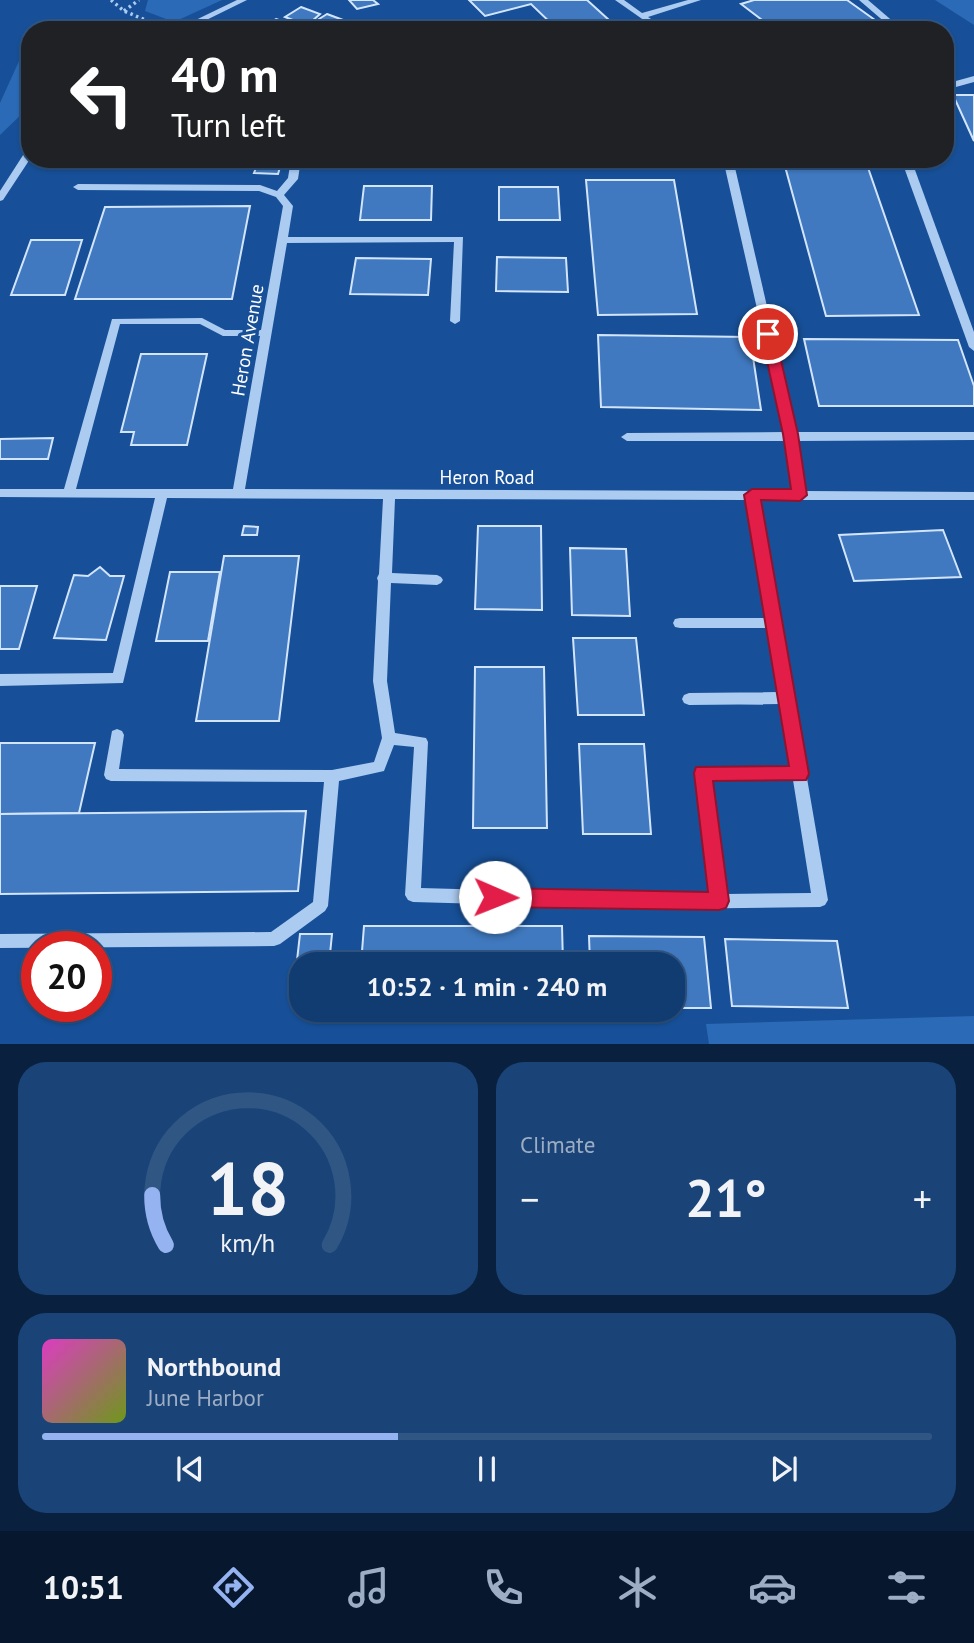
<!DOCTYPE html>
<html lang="en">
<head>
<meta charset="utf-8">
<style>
	body { margin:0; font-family:"PT Sans",sans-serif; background:#1a4377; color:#f1f3f6; height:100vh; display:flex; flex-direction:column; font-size:26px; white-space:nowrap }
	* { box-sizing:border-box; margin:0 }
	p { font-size:23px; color:#9cadc4 }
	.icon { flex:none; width:38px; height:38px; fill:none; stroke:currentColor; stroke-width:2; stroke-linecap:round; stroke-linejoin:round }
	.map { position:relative; height:1044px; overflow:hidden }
	.sheet { display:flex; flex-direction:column; gap:18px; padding:18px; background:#09213f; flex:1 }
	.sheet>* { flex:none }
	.guide { position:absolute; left:21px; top:21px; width:933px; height:147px; border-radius:28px; box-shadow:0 2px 5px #0004,0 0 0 2px #305684; background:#202124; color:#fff; overflow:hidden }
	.speed { position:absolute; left:21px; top:931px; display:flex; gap:14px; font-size:35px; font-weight:700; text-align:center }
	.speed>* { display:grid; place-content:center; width:91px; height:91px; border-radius:50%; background:#113c72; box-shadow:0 2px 5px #0004,0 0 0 2px #305684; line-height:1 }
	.speed .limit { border:10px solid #d22; background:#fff; color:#111 }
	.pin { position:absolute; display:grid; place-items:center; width:60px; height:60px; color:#fff; margin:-30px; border:4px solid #fff; border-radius:50%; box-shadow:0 2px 7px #0007 }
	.me { position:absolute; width:77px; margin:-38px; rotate:91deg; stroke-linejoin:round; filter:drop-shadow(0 0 5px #0008) }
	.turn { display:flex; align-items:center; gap:24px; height:147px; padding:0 35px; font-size:32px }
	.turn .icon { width:91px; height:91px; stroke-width:2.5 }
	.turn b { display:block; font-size:49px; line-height:60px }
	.big { font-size:52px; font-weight:600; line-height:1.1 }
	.sheet .tile { flex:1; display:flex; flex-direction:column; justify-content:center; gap:10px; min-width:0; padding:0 24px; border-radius:28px; background:#1a4377 }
	.sheet .dial { align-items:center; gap:0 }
	.dial svg { height:182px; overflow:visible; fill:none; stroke:#305684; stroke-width:7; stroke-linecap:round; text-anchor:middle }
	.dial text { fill:#f1f3f6; stroke:none }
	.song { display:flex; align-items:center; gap:21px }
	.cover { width:84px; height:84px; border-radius:10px; background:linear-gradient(135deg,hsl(310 70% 55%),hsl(80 70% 35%)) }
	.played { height:7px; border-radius:4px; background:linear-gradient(90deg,#95b2f1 40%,#305684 40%) }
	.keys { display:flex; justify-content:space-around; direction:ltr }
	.heat { display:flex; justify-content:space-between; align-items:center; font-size:38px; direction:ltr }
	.sheet .tiles { flex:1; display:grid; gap:18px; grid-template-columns:1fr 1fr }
	.tile:last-child { grid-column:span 2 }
	.trip { position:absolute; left:289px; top:952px; width:396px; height:70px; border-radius:28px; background:#113c72; box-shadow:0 2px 5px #0004,0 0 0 2px #305684; font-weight:600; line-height:70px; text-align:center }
	.menu { display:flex; height:112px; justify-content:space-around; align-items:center; background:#07182e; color:#9cadc4 }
	.menu .icon { width:49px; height:49px }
	.menu .active { color:#95b2f1 }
	.menu b { font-size:32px; color:#f1f3f6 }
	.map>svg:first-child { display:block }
</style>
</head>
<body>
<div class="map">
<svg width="974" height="1045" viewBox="0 0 974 1045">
	<rect width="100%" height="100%" fill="#175098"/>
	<!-- green -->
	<g fill="#2b6ab6">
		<path d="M 148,0 L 222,0 L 174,22 L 145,11 Z"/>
		<path d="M 935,0 L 974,0 L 974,25 Z"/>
		<path d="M 30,37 L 30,106 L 0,135 L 0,103 Z"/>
		<path d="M 974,1016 L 974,1045 L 709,1044 L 706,1024 Z"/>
	</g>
	<!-- building -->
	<g fill="#4079bf" stroke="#d2e5fc" stroke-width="2">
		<path d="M 349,0 L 373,0 L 378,4 L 357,9 Z"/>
		<path d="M 469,0 L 587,0 L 620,30 L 558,30 L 531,4 L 485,16 Z"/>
		<path d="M 754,0 L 847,0 L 882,25 L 865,30 L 775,30 L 741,4 Z"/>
		<path d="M 301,7 L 320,14 L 303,29 L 293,25 L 298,22 L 285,17 Z"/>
		<path d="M 327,14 L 370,30 L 303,29 Z"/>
		<path d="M 276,19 L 293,25 L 305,30 L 258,30 Z"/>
		<path d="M 953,95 L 974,95 L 974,141 Z"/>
		<path d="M 783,159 L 865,159 L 919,315 L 826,316 Z"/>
		<path d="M 258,163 L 281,164 L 278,174 L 254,173 Z"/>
		<path d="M 586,180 L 674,180 L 697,314 L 598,315 Z"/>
		<path d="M 364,186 L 432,186 L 431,220 L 360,220 Z"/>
		<path d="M 499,187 L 558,187 L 560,220 L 499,220 Z"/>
		<path d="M 250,206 L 232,299 L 75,299 L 105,207 Z"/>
		<path d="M 31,240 L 82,240 L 65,295 L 11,295 Z"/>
		<path d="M 497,257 L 566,258 L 568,292 L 496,291 Z"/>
		<path d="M 356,258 L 431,259 L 428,295 L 350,294 Z"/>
		<path d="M 598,335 L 750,337 L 761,410 L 601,407 Z"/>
		<path d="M 804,339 L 958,340 L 974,386 L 974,406 L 819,406 Z"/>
		<path d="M 141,354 L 207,354 L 187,445 L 131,445 L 134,432 L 121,432 Z"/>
		<path d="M 53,438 L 48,459 L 0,459 L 0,439 Z"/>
		<path d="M 244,526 L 258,527 L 257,535 L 242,535 Z"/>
		<path d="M 478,526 L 541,526 L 542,610 L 475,609 Z"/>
		<path d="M 943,530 L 961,577 L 854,581 L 839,535 Z"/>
		<path d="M 570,548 L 626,549 L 630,616 L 572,615 Z"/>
		<path d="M 224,556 L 299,556 L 279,721 L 196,721 Z"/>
		<path d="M 100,567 L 110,576 L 124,576 L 106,640 L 54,638 L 74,575 L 88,576 Z"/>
		<path d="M 170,572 L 220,572 L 208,641 L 156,641 Z"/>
		<path d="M 0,586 L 37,586 L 19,649 L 0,649 Z"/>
		<path d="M 573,638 L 636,638 L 644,715 L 578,715 Z"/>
		<path d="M 475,667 L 544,667 L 547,828 L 473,828 Z"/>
		<path d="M 0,743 L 95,743 L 79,813 L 0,814 Z"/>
		<path d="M 579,744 L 644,744 L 651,834 L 583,834 Z"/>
		<path d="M 306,811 L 298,891 L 0,894 L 0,814 Z"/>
		<path d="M 364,926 L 562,926 L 563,964 L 361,964 Z"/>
		<path d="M 300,934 L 332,934 L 329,964 L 301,964 L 301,987 L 294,987 Z"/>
		<path d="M 589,936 L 704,937 L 711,1008 L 672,1008 L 672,964 L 590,964 Z"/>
		<path d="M 725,939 L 837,941 L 848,1008 L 732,1006 Z"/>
	</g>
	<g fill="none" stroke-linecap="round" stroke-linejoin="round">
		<!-- path -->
		<g stroke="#abcbf1" stroke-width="3.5" stroke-dasharray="2.5 3.5" stroke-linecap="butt">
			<path d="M 111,0 L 124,11 L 162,27"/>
			<path d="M 124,11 L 139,0"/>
		</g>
		<!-- minor -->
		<g fill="#abcbf1" fill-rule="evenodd">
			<path d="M 237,0 L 247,0 L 186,30 L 175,30 Z"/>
			<path d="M 615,0 L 624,0 L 642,13 L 688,0 L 701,0 L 648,17 L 668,30 L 658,30 Z"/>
			<path d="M 859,0 L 868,0 L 903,30 L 894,30 Z"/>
			<path d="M 974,76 L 974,82 L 945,90 L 945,84 Z"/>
			<path d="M 30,148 L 30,159 L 3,200 L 0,201 L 0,191 L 27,149 Z"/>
			<path d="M 291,159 L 301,159 L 298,179 L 284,195 L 293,206 L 288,237 L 463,237 L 460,321 L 455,324 L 450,321 L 454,242 L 287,243 L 245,489 L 793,491 L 786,441 L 627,441 L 621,437 L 627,433 L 785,432 L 723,159 L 733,159 L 796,432 L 974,432 L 974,440 L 798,441 L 805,491 L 974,492 L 974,500 L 759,500 L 828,900 L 825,905 L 820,907 L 659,909 L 413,902 L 408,900 L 405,895 L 414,747 L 394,745 L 384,771 L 339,781 L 328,906 L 325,911 L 280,944 L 274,946 L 0,948 L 0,934 L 271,932 L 313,902 L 324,782 L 111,781 L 106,779 L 104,775 L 112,731 L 117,729 L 122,731 L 124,735 L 119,769 L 332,770 L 374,762 L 382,738 L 373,681 L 378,581 L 377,578 L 379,574 L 383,499 L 167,498 L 123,683 L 0,686 L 0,674 L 113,673 L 155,498 L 0,497 L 0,489 L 64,489 L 112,319 L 202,318 L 225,330 L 261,330 L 283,206 L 276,197 L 259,191 L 78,190 L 73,187 L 78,184 L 260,185 L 277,191 L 288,178 ZM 120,324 L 200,324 L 223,336 L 260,336 L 233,489 L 76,489 ZM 395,499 L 747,500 L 766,618 L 680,618 L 675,619 L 673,623 L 675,627 L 680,628 L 768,628 L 778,692 L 689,693 L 684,695 L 682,699 L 684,703 L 689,705 L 780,704 L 791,768 L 703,767 L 698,769 L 696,773 L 711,894 L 659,895 L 421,888 L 428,742 L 426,738 L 395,733 L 387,681 L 391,583 L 437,585 L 441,583 L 443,580 L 441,577 L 437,575 L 392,573 ZM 711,779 L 793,780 L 811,893 L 726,894 Z"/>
			<path d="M 901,159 L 911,159 L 974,332 L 974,351 L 969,347 Z"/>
		</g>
	</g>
	<!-- route -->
	<path fill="#e11d48" stroke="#92132f" stroke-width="2" d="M 768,330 L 775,334 L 798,434 L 807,495 L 800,501 L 761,500 L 809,774 L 806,780 L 713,781 L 729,901 L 726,908 L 719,910 L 495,907 L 488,904 L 485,897 L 488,891 L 495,888 L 708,892 L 694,773 L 696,767 L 789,766 L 744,495 L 752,489 L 791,489 L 783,434 L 761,334 Z"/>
	<g text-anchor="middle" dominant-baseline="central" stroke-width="7" stroke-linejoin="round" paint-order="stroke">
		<!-- street labels -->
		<g font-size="19" fill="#fff" stroke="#175098">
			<text transform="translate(247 340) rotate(-80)">Heron Avenue</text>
			<text x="487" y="477">Heron Road</text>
		</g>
	</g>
</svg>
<div class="speed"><div class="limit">20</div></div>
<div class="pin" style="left:768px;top:334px;background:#d93025"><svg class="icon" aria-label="arrive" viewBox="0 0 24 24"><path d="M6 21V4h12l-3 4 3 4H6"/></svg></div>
<svg class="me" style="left:495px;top:897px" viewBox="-20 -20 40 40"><circle r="19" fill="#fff"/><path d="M0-13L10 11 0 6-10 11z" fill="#e11d48"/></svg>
<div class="trip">10:52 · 1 min · 240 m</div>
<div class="guide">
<div class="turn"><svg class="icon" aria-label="left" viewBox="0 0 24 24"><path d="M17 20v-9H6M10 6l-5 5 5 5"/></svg><div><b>40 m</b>Turn left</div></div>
</div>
</div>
<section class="sheet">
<div class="tiles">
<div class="tile dial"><svg viewBox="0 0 100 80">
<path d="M14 69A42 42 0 1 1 86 69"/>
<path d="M14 69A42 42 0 0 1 8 47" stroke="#95b2f1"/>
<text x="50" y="56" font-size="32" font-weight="700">18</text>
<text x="50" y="72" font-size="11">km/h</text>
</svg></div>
<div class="tile"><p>Climate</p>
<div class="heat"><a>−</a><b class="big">21°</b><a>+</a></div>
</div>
<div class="tile">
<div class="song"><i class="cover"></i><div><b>Northbound</b><p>June Harbor</p></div></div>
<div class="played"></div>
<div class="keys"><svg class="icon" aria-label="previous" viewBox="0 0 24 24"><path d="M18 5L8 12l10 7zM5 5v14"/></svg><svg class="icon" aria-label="pause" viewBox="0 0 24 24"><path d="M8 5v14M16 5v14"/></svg><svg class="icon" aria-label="next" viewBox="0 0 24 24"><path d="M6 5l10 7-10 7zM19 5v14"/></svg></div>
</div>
</div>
</section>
<nav class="menu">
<b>10:51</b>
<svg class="icon active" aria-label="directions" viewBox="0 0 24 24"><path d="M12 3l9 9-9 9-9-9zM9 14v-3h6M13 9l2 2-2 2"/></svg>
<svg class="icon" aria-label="music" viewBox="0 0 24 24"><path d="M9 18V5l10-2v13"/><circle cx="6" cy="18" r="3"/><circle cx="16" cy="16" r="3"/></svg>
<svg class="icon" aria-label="phone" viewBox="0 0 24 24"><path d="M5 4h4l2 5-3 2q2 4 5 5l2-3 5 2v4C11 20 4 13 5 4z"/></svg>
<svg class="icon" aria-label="climate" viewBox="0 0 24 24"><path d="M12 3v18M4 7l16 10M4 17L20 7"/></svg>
<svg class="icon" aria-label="car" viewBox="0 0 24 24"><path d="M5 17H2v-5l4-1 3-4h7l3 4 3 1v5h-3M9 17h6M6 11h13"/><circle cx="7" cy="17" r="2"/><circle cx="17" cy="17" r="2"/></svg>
<svg class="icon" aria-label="filters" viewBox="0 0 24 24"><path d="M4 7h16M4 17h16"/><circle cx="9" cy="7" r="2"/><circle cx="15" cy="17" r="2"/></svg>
</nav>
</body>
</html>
